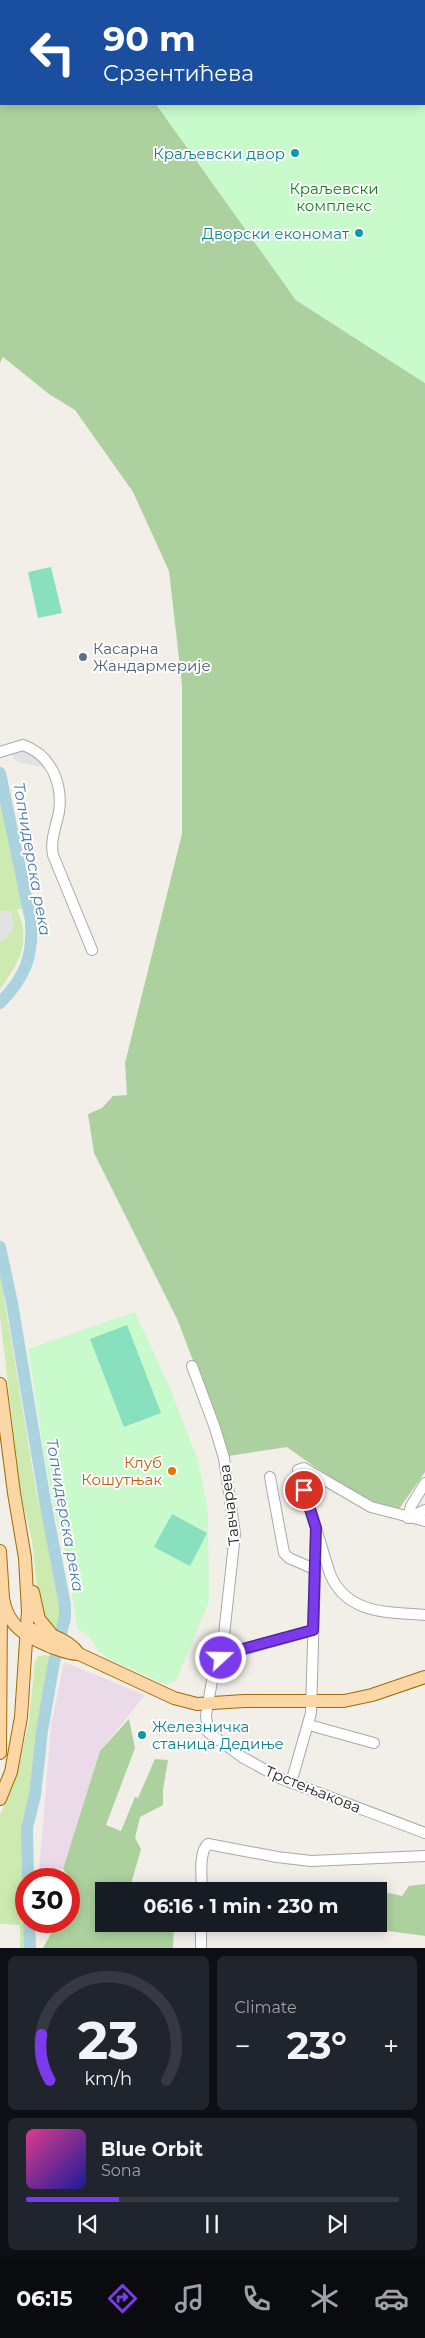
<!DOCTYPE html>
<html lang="en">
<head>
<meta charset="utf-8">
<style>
	body { margin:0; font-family:Montserrat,sans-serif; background:#20242c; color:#f1f3f6; height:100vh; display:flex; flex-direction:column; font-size:19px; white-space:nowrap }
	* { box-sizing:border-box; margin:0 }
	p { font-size:16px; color:#9ea1a6 }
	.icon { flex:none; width:28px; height:28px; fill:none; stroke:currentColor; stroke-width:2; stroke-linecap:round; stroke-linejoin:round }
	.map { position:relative; height:1948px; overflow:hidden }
	.panel { display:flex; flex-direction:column; gap:8px; padding:8px; background:#0d0f14; flex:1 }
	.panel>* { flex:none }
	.top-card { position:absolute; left:0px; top:0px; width:425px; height:105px; box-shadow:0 2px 12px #0003; background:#1a4fa0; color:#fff; overflow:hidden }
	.speed { position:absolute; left:15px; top:1868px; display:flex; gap:10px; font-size:25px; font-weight:700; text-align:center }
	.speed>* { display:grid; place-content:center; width:65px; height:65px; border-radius:50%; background:#171b24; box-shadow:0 2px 12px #0003; line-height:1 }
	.speed .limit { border:8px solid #d22; background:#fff; color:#111 }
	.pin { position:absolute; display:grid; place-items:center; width:42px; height:42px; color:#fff; margin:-21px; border:2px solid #fff; border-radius:50%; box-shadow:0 1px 5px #0007 }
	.me { position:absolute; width:55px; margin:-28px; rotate:69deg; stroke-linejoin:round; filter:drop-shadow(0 0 4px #0008) }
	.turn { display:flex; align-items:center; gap:18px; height:105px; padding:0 20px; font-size:22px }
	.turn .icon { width:65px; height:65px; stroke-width:2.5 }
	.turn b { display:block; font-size:35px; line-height:42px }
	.big { font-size:38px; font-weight:700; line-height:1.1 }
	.panel .widget { flex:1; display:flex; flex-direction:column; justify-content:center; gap:8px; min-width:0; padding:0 18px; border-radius:8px; background:#20242c }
	.panel .dial { align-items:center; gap:0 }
	.dial svg { height:130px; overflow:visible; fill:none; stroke:#363941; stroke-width:7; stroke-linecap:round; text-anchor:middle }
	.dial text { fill:#f1f3f6; stroke:none }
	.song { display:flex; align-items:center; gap:15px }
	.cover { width:60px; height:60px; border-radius:8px; background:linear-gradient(135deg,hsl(330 70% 55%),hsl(240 70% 35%)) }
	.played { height:5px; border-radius:2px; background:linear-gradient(90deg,#7c3aed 25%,#363941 25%) }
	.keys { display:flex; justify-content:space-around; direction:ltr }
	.heat { display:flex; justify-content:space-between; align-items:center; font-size:28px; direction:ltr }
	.panel .tiles { flex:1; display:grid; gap:8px; grid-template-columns:1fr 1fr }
	.widget:last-child { grid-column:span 2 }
	.trip { position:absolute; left:95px; top:1882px; width:292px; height:50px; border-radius:0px; background:#171b24; box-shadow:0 2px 12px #0003; font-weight:700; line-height:50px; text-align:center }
	.menu { display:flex; height:80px; justify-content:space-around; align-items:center; background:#090b0e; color:#9ea1a6 }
	.menu .icon { width:35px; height:35px }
	.menu .active { color:#7c3aed }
	.menu b { font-size:22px; color:#f1f3f6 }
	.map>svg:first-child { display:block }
</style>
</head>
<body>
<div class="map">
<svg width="425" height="1948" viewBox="0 0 425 1948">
	<rect width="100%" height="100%" fill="#f2efe9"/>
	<!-- industrial -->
	<path fill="#ebdbe8" d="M 64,1662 L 145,1695 L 100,1751 L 63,1869 L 39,1871 L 51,1725 Z"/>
	<!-- grass -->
	<g fill="#cdebb0">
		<path d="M 0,785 L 25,907 L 17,910 C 32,942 19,963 0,989 Z"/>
		<path d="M 0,1272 L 36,1490 L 62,1604 L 58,1630 L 50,1626 L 44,1618 L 37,1587 L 32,1540 L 21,1496 L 0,1316 Z"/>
		<path d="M 46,1655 L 51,1657 L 39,1719 L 30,1797 L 22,1820 L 26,1948 L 20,1948 L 20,1925 L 0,1924 L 0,1815 L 17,1775 L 29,1720 L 35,1661 L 39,1656 Z"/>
	</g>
	<!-- forest -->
	<g fill="#add19e">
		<path d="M 0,0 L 159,0 L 1,1 L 1,104 L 156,104 L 296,300 L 425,383 L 425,1472 L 399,1509 C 374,1509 309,1463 287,1447 L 229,1456 L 178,1321 L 94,1153 L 88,1114 L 102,1108 L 113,1096 L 127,1095 L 125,1063 L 182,834 L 182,685 L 169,571 L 133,492 L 75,410 L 49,394 L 3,357 L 0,363 Z"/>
		<path d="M 129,1719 L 135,1748 L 106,1825 L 121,1831 L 135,1797 L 138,1798 L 155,1759 L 168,1760 L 163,1790 L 163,1805 L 140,1817 L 135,1838 L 141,1849 L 129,1891 L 104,1891 L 104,1924 L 174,1924 L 173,1948 L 43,1948 L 58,1921 L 69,1921 L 69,1901 L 76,1886 L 63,1869 L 100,1751 Z"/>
		<path d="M 348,1884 L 402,1896 L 409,1886 L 425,1884 L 425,1936 L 373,1929 L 373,1924 L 379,1924 L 379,1891 L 319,1891 Z"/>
	</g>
	<!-- park -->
	<g fill="#c8facc">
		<path d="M 159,0 L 425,0 L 425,383 L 296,300 L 156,104 L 424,104 L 424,1 L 157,1 Z"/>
		<path d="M 135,1312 L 169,1386 L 198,1460 L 208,1510 L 209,1602 L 176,1680 L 167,1685 L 109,1659 L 100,1653 L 90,1638 L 77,1628 L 67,1558 L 55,1515 L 47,1472 L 28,1349 Z"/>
	</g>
	<!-- pitch -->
	<g fill="#88e0be">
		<path d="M 51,567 L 62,613 L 38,618 L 28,572 Z"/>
		<path d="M 127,1325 L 161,1413 L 124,1427 L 90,1339 Z"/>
		<path d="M 172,1514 L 207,1533 L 190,1566 L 154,1547 Z"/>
	</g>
	<!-- parking -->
	<g fill="#e2e2e2">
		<path d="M 22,746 L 52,769 L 21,763 L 13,758 L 11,751 Z"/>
		<path d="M 0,911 L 12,911 L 13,931 L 2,942 L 0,942 Z"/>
	</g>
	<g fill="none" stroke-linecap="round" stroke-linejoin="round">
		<!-- stream -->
		<path stroke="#aad3df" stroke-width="2" d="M 65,1609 L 69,1623"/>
		<!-- river -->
		<g stroke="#aad3df" stroke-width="12">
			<path d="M 0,773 L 31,921 C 33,957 26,976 0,1003"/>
			<path d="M 0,1247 L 12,1303 L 45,1501 L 65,1605 L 65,1617 L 54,1662 L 42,1731 L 35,1795 L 27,1828 L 28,1879"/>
			<path d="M 29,1921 L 30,1948"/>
		</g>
		<!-- minor casing -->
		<g stroke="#a9a9a9" stroke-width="12">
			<g id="minor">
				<path d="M 0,752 L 23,745 C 51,755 63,783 59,812 C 56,827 50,840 53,855 L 92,950"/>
				<path d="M 192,1366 L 215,1428 L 224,1458 L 235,1534 L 224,1635 L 224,1655 L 217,1665 L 212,1681 L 206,1715 L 208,1732 L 242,1757 L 282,1779 L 425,1833"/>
				<path d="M 270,1477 L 284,1553 L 289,1558 L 314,1569"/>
				<path d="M 408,1518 L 411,1506 L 425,1483"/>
				<path d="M 408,1518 L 425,1510"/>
				<path d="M 425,1521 L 371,1507 L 304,1468 L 298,1470 L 330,1574 C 347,1615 389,1612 425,1615"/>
				<path d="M 224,1655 L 313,1630"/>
				<path d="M 309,1725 L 374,1743"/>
				<path d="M 291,1783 L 311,1713 L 316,1537"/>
				<path d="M 202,1891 C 202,1879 198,1852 208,1844 L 277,1857 L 311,1861 L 425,1856"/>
				<path d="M 201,1948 L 201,1924"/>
			</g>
		</g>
		<!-- major casing -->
		<g stroke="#a06b00" stroke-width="14">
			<g id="major">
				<path d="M 0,1384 L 14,1493 L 25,1558 L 28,1611 L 21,1717 L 11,1772 L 0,1799"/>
				<path d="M 0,1551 L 3,1598 L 1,1606 L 0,1753"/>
				<path d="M 33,1592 L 39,1619 L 53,1636"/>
				<path d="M 3,1598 C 7,1625 25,1636 49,1646 C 60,1650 68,1654 79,1654 L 174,1698 L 197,1704 L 244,1701 L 344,1701 L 372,1695 L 425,1677"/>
				<path d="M 23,1629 C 39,1629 69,1639 78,1653"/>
			</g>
		</g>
		<!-- minor -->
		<use href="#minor" stroke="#fff" stroke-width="10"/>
		<!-- major -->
		<use href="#major" stroke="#fcd6a4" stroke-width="12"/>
	</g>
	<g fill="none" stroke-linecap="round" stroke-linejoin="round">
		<!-- route casing -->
		<g stroke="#51269a" stroke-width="12">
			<path id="route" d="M 221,1658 L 224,1654 L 313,1630 L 316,1528 L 304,1490"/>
		</g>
		<!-- route -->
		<use href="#route" stroke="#7c3aed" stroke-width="9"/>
	</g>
	<!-- markers -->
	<g fill="#0f9aa8" stroke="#fff" stroke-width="2">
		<circle cx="295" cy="153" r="5"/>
		<circle cx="359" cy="233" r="5"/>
		<circle cx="142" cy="1735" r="5"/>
	</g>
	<circle fill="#5c6f8a" stroke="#fff" stroke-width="2" cx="83" cy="657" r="5"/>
	<circle fill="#e8710a" stroke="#fff" stroke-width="2" cx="172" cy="1471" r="5"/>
	<g text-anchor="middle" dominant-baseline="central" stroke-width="4" stroke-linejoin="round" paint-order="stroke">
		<!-- culture labels -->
		<g font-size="15" fill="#0d838f" stroke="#fff" text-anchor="end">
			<text x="285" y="153">Краљевски двор</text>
			<text x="349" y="233">Дворски економат</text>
			<text x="152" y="1726" text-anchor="start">Железничка<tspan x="152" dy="17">станица Дедиње</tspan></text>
		</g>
		<!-- park labels -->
		<g font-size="15" fill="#0c8416" stroke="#fff">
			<text x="334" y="188">Краљевски<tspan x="334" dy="17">комплекс</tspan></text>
		</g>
		<!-- service labels -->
		<g font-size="15" fill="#4e5e75" stroke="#fff" text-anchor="start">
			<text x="93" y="648">Касарна<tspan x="93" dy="17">Жандармерије</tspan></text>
		</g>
		<!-- food labels -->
		<g font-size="15" fill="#c56008" stroke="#fff" text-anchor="end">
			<text x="162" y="1462">Клуб<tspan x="162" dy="17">Кошутњак</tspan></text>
		</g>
		<!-- street labels -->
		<g font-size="15" fill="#222" stroke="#fff">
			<text transform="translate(229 1505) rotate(-97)">Тавчарева</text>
			<text transform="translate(313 1789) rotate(22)">Трстењакова</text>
		</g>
		<!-- water labels -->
		<g font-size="16" font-style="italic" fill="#4a7aab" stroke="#fff">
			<text transform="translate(32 859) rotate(80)">Топчидерска река</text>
			<text transform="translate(65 1515) rotate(80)">Топчидерска река</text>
		</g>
	</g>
</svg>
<div class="speed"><div class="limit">30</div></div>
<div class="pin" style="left:304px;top:1490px;background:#d93025"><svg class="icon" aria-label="arrive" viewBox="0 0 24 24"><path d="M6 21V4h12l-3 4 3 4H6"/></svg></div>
<svg class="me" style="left:221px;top:1658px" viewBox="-20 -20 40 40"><circle r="17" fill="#7c3aed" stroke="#fff" stroke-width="3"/><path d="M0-11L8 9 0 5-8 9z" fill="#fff"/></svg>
<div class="trip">06:16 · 1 min · 230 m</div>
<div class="top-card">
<div class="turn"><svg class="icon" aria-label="left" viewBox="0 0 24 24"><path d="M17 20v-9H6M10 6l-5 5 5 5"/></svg><div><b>90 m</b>Срзентићева</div></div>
</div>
</div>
<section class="panel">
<div class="tiles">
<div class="widget dial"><svg viewBox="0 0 100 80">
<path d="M14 69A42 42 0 1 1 86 69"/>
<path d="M14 69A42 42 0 0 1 9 41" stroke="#7c3aed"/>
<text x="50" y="56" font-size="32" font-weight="700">23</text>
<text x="50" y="72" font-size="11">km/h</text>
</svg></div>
<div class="widget"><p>Climate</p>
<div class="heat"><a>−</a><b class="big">23°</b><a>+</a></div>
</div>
<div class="widget">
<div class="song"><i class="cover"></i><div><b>Blue Orbit</b><p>Sona</p></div></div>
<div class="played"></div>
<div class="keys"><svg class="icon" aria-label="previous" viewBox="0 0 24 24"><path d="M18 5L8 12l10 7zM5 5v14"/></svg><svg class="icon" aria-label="pause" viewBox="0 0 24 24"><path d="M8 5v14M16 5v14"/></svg><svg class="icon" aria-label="next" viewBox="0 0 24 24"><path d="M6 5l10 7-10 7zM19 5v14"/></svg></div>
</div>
</div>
</section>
<nav class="menu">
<b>06:15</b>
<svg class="icon active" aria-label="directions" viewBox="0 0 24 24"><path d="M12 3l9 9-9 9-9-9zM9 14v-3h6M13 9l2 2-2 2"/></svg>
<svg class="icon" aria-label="music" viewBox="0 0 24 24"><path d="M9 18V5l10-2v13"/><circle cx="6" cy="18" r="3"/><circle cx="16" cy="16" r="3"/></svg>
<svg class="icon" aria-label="phone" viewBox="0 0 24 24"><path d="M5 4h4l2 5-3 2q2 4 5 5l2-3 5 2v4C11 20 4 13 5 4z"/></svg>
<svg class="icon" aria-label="climate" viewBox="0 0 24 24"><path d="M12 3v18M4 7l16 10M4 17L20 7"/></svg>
<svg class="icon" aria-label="car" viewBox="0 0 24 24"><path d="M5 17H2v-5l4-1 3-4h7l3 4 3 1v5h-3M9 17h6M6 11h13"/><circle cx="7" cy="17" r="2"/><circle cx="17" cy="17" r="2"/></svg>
</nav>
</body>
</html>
